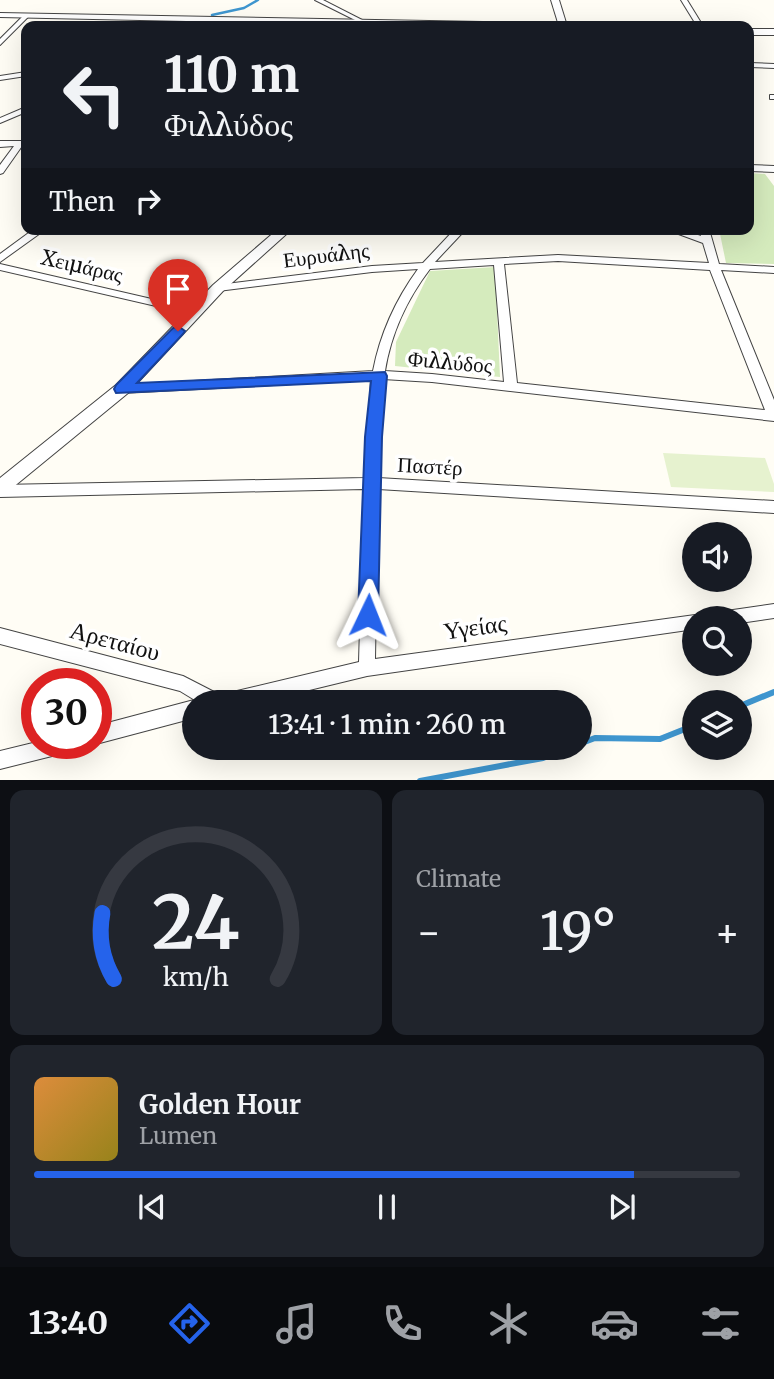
<!DOCTYPE html>
<html lang="en">
<head>
<meta charset="utf-8">
<style>
	body { margin:0; font-family:Merriweather,serif; background:#20242c; color:#f1f3f6; height:100vh; display:flex; flex-direction:column; font-size:26px; white-space:nowrap }
	* { box-sizing:border-box; margin:0 }
	p { font-size:23px; color:#9ea1a6 }
	.icon { flex:none; width:38px; height:38px; fill:none; stroke:currentColor; stroke-width:2; stroke-linecap:round; stroke-linejoin:round }
	.map { position:relative; height:780px; overflow:hidden }
	.details { display:flex; flex-direction:column; gap:10px; padding:10px; background:#0d0f14; flex:1 }
	.details>* { flex:none }
	.guide { position:absolute; left:21px; top:21px; width:733px; height:214px; border-radius:14px; box-shadow:0 7px 28px #0002; background:#171b24; color:#f1f3f6; overflow:hidden }
	.tools { position:absolute; left:682px; top:522px; display:grid; gap:14px }
	.tools a { display:grid; place-items:center; width:70px; height:70px; border-radius:50%; background:#171b24; box-shadow:0 7px 28px #0002; font-size:35px }
	.speed { position:absolute; left:21px; top:668px; display:flex; gap:14px; font-size:35px; font-weight:700; text-align:center }
	.speed>* { display:grid; place-content:center; width:91px; height:91px; border-radius:50%; background:#171b24; box-shadow:0 7px 28px #0002; line-height:1 }
	.speed .limit { border:10px solid #d22; background:#fff; color:#111 }
	.pin { position:absolute; display:grid; place-items:center; width:60px; height:60px; color:#fff; margin:-72px -30px; border-radius:50% 50% 50% 0; rotate:-45deg; box-shadow:0 0 7px #0007 }
	.pin .icon { rotate:45deg }
	.me { position:absolute; width:77px; margin:-38px; rotate:2deg; stroke-linejoin:round; filter:drop-shadow(0 0 5px #0008) }
	.turn { display:flex; align-items:center; gap:24px; height:147px; padding:0 28px; font-size:32px }
	.turn .icon { width:91px; height:91px; stroke-width:2.5 }
	.turn b { display:block; font-size:49px; line-height:60px }
	.then { display:flex; align-items:center; height:66px; padding:0 28px; background:#0003; gap:14px; font-size:26px }
	.big { font-size:52px; font-weight:600; line-height:1.1 }
	.details .tile { flex:1; display:flex; flex-direction:column; justify-content:center; gap:10px; min-width:0; padding:0 24px; border-radius:14px; background:#20242c }
	.details .dial { align-items:center; gap:0 }
	.dial svg { height:182px; overflow:visible; fill:none; stroke:#363941; stroke-width:7; stroke-linecap:round; text-anchor:middle }
	.dial text { fill:#f1f3f6; stroke:none }
	.song { display:flex; align-items:center; gap:21px }
	.cover { width:84px; height:84px; border-radius:10px; background:linear-gradient(135deg,hsl(30 70% 55%),hsl(50 70% 35%)) }
	.played { height:7px; border-radius:4px; background:linear-gradient(90deg,#2563eb 85%,#363941 85%) }
	.keys { display:flex; justify-content:space-around; direction:ltr }
	.heat { display:flex; justify-content:space-between; align-items:center; font-size:38px; direction:ltr }
	.details .tiles { flex:1; display:grid; gap:10px; grid-template-columns:1fr 1fr }
	.tile:last-child { grid-column:span 2 }
	.trip { position:absolute; left:182px; top:690px; width:410px; height:70px; border-radius:35px; background:#171b24; box-shadow:0 7px 28px #0002; font-weight:600; line-height:70px; text-align:center }
	.tab-bar { display:flex; height:112px; justify-content:space-around; align-items:center; background:#090b0e; color:#9ea1a6 }
	.tab-bar .icon { width:49px; height:49px }
	.tab-bar .active { color:#2563eb }
	.tab-bar b { font-size:32px; color:#f1f3f6 }
	.map>svg:first-child { display:block }
</style>
</head>
<body>
<div class="map">
<svg width="774" height="781" viewBox="0 0 774 781">
	<rect width="100%" height="100%" fill="#fffdf5"/>
	<!-- green -->
	<g fill="#d5ebbd">
		<path d="M 749,173 L 765,174 L 774,186 L 774,264 L 726,263 L 719,229 L 749,229 Z"/>
		<path d="M 495,267 L 500,377 L 395,366 L 396,342 L 430,271 Z"/>
	</g>
	<!-- forest -->
	<path fill="#b9dc9c" d="M 189,20 L 352,24 L 187,26 Z"/>
	<!-- pitch -->
	<path fill="#e6f2cf" d="M 663,453 L 765,458 L 774,484 L 774,492 L 671,487 Z"/>
	<g fill="none" stroke-linecap="round" stroke-linejoin="round">
		<!-- stream-far1 -->
		<path stroke="#3f96cf" stroke-width="2.5" d="M 212,15 L 244,8 L 258,0"/>
		<!-- stream -->
		<g stroke="#3f96cf" stroke-width="6">
			<path d="M 740,706 L 774,692"/>
			<path d="M 579,744 L 595,738 L 660,739 L 695,725"/>
			<path d="M 420,781 L 543,758 L 571,747"/>
		</g>
		<!-- minor casing -->
		<g stroke="#444" stroke-width="2">
			<g id="minor">
				<path d="M 315,0 L 323,0 L 366,22 L 361,23 Z"/>
				<path d="M 681,0 L 687,0 L 703,26 L 697,26 Z"/>
				<path d="M 25,14 L 30,15 L 0,45 L 0,39 Z"/>
				<path d="M 749,63 L 774,64 L 774,68 L 749,67 Z"/>
				<path d="M 26,72 L 26,76 L 0,80 L 0,76 Z"/>
				<rect x="770" y="95" width="4" height="4"/>
				<path d="M 26,107 L 26,112 L 0,123 L 0,118 Z"/>
				<path d="M 0,141 L 26,141 L 26,145 L 22,146 L 3,173 L 0,174 L 0,165 L 14,146 L 0,147 Z"/>
				<path d="M 749,165 L 774,166 L 774,172 L 749,171 Z"/>
				<path d="M 34,229 L 46,229 L 0,262 L 0,254 Z"/>
				<path d="M 455,229 L 466,229 L 435,262 L 558,255 L 709,263 L 703,243 L 665,229 L 680,229 L 701,236 L 699,229 L 709,229 L 719,264 L 774,267 L 774,273 L 721,270 L 774,400 L 774,421 L 432,382 L 383,379 L 378,478 L 774,501 L 774,513 L 378,489 L 375,659 L 695,615 L 701,618 L 695,618 L 695,629 L 367,676 L 260,702 L 198,702 L 180,691 L 0,644 L 0,628 L 183,676 L 220,695 L 359,662 L 364,489 L 0,497 L 0,485 L 365,478 L 371,380 L 122,393 L 116,389 L 122,385 L 373,371 C 380,334 396,299 418,269 L 372,272 L 218,291 L 213,288 L 218,285 L 372,266 L 423,263 ZM 558,261 L 710,270 L 765,410 L 517,383 L 504,264 ZM 494,265 L 504,382 L 432,374 L 385,371 C 391,334 407,299 430,269 Z"/>
				<path d="M 0,264 L 195,309 L 201,312 L 195,315 L 0,270 Z"/>
				<path d="M 774,604 L 774,618 L 740,623 L 740,618 L 718,618 L 720,613 L 726,611 Z"/>
				<path d="M 194,700 L 197,702 L 194,702 L 194,718 L 96,744 L 96,726 Z"/>
				<path d="M 37,742 L 37,744 L 73,744 L 70,750 L 64,753 L 0,769 L 0,751 Z"/>
			</g>
		</g>
		<!-- tertiary casing -->
		<g stroke="#444" stroke-width="2">
			<g id="tertiary">
				<path d="M 551,0 L 559,0 L 567,26 L 559,26 Z"/>
				<path d="M 0,13 L 535,23 L 539,26 L 426,26 L 0,17 Z"/>
				<rect x="749" y="29" width="25" height="6"/>
				<path d="M 278,229 L 292,229 L 223,291 L 128,393 L 6,493 L 0,495 L 0,478 L 116,385 L 213,285 Z"/>
			</g>
		</g>
		<!-- minor -->
		<use href="#minor" fill="#fff" fill-rule="evenodd"/>
		<!-- tertiary -->
		<use href="#tertiary" fill="#fff" fill-rule="evenodd"/>
	</g>
	<!-- route -->
	<path fill="#2563eb" stroke="#184099" stroke-width="2" d="M 178,326 L 185,331 L 183,334 L 137,383 L 385,372 L 387,376 L 382,437 L 378,615 L 375,622 L 368,625 L 361,622 L 358,615 L 365,437 L 371,381 L 116,393 L 114,389 L 116,385 L 173,328 Z"/>
	<g text-anchor="middle" dominant-baseline="central" stroke-width="7" stroke-linejoin="round" paint-order="stroke">
		<!-- street labels -->
		<g font-size="21" fill="#111" stroke="#fff">
			<text transform="translate(326 255) rotate(-7)">Ευρυάλης</text>
			<text transform="translate(82 266) rotate(13)">Χειμάρας</text>
			<text transform="translate(450 362) rotate(5)">Φιλλύδος</text>
			<text transform="translate(430 466) rotate(3)">Παστέρ</text>
		</g>
		<!-- near-street labels -->
		<g font-size="24" fill="#111" stroke="#fff">
			<text transform="translate(475 627) rotate(-8)">Υγείας</text>
			<text transform="translate(115 641) rotate(15)">Αρεταίου</text>
		</g>
	</g>
</svg>
<div class="tools">
<a><svg class="icon" aria-label="sound" viewBox="0 0 24 24"><path d="M4 9h4l5-4v14l-5-4H4zM17 9q2 3 0 6"/></svg></a>
<a><svg class="icon" aria-label="search" viewBox="0 0 24 24"><circle cx="10" cy="10" r="6"/><path d="M15 15l6 6"/></svg></a>
<a><svg class="icon" aria-label="layers" viewBox="0 0 24 24"><path d="M12 4l9 5-9 5-9-5zM3 14l9 5 9-5"/></svg></a>
</div>
<div class="speed"><div class="limit">30</div></div>
<div class="pin" style="left:178px;top:331px;background:#d93025"><svg class="icon" aria-label="arrive" viewBox="0 0 24 24"><path d="M6 21V4h12l-3 4 3 4H6"/></svg></div>
<svg class="me" style="left:368px;top:615px" viewBox="-20 -20 40 40"><path d="M0-17L14 15 0 8-14 15z" fill="#2563eb" stroke="#fff" stroke-width="4"/></svg>
<div class="trip">13:41 · 1 min · 260 m</div>
<div class="guide">
<div class="turn"><svg class="icon" aria-label="left" viewBox="0 0 24 24"><path d="M17 20v-9H6M10 6l-5 5 5 5"/></svg><div><b>110 m</b>Φιλλύδος</div></div>
<div class="then">Then<svg class="icon" aria-label="right" viewBox="0 0 24 24"><path d="M7 20v-9h11M14 6l5 5-5 5"/></svg></div>
</div>
</div>
<section class="details">
<div class="tiles">
<div class="tile dial"><svg viewBox="0 0 100 80">
<path d="M14 69A42 42 0 1 1 86 69"/>
<path d="M14 69A42 42 0 0 1 9 40" stroke="#2563eb"/>
<text x="50" y="56" font-size="32" font-weight="700">24</text>
<text x="50" y="72" font-size="11">km/h</text>
</svg></div>
<div class="tile"><p>Climate</p>
<div class="heat"><a>−</a><b class="big">19°</b><a>+</a></div>
</div>
<div class="tile">
<div class="song"><i class="cover"></i><div><b>Golden Hour</b><p>Lumen</p></div></div>
<div class="played"></div>
<div class="keys"><svg class="icon" aria-label="previous" viewBox="0 0 24 24"><path d="M18 5L8 12l10 7zM5 5v14"/></svg><svg class="icon" aria-label="pause" viewBox="0 0 24 24"><path d="M8 5v14M16 5v14"/></svg><svg class="icon" aria-label="next" viewBox="0 0 24 24"><path d="M6 5l10 7-10 7zM19 5v14"/></svg></div>
</div>
</div>
</section>
<nav class="tab-bar">
<b>13:40</b>
<svg class="icon active" aria-label="directions" viewBox="0 0 24 24"><path d="M12 3l9 9-9 9-9-9zM9 14v-3h6M13 9l2 2-2 2"/></svg>
<svg class="icon" aria-label="music" viewBox="0 0 24 24"><path d="M9 18V5l10-2v13"/><circle cx="6" cy="18" r="3"/><circle cx="16" cy="16" r="3"/></svg>
<svg class="icon" aria-label="phone" viewBox="0 0 24 24"><path d="M5 4h4l2 5-3 2q2 4 5 5l2-3 5 2v4C11 20 4 13 5 4z"/></svg>
<svg class="icon" aria-label="climate" viewBox="0 0 24 24"><path d="M12 3v18M4 7l16 10M4 17L20 7"/></svg>
<svg class="icon" aria-label="car" viewBox="0 0 24 24"><path d="M5 17H2v-5l4-1 3-4h7l3 4 3 1v5h-3M9 17h6M6 11h13"/><circle cx="7" cy="17" r="2"/><circle cx="17" cy="17" r="2"/></svg>
<svg class="icon" aria-label="filters" viewBox="0 0 24 24"><path d="M4 7h16M4 17h16"/><circle cx="9" cy="7" r="2"/><circle cx="15" cy="17" r="2"/></svg>
</nav>
</body>
</html>
